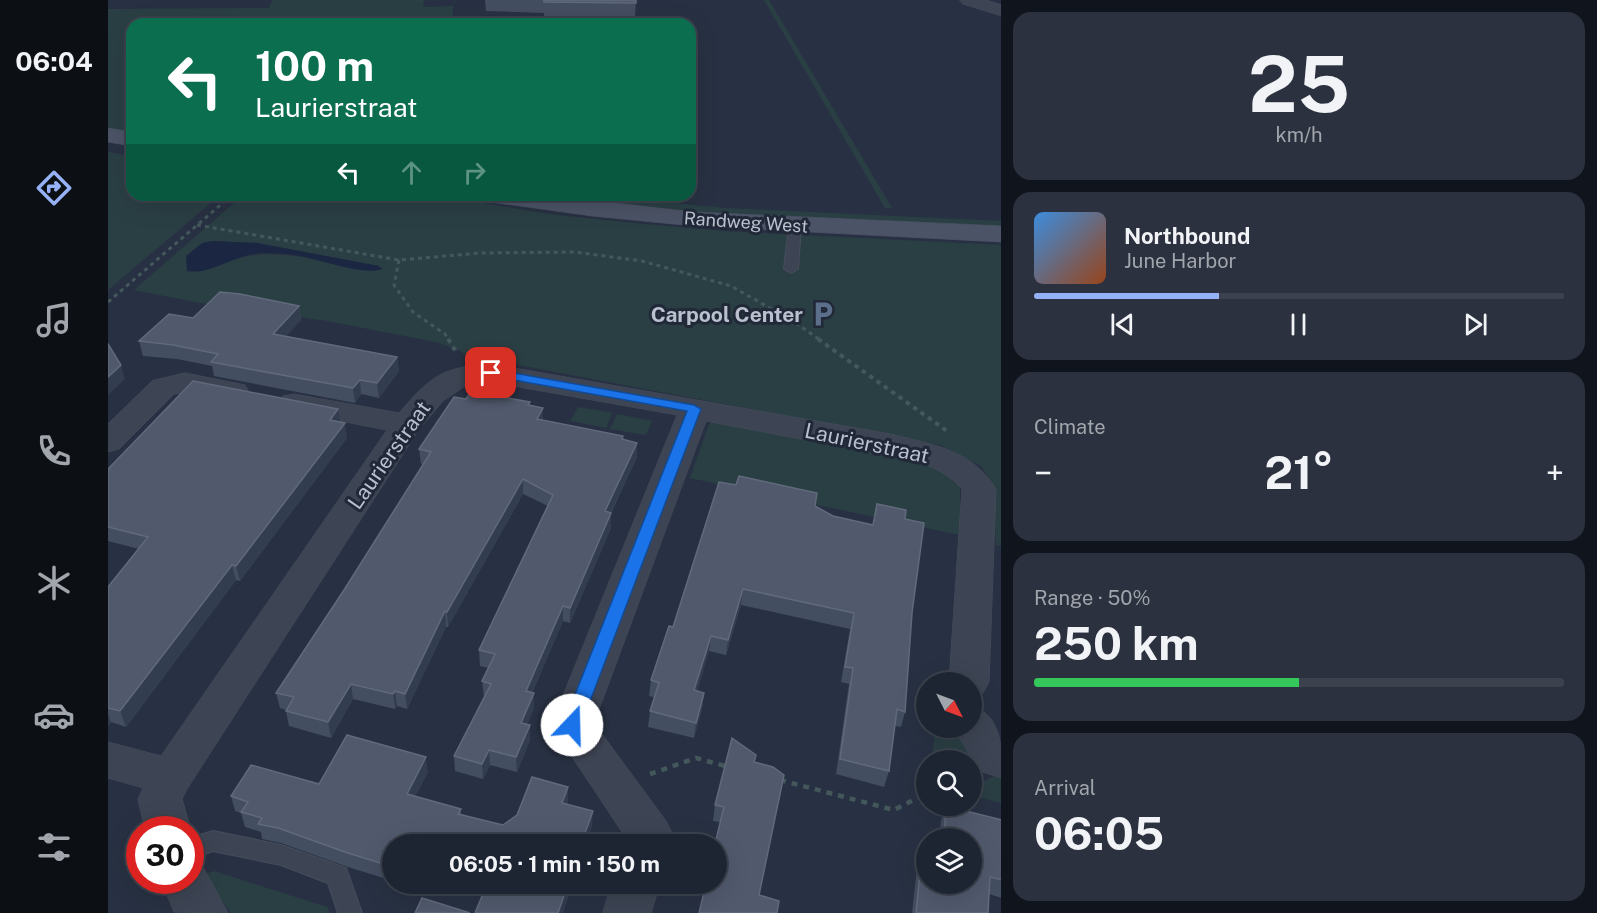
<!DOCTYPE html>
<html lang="en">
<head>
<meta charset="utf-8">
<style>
	body { margin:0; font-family:"Public Sans",sans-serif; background:#2b313e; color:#f1f3f6; height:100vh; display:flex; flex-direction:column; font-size:22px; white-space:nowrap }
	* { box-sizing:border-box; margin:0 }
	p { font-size:20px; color:#a1a5ac }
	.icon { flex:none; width:33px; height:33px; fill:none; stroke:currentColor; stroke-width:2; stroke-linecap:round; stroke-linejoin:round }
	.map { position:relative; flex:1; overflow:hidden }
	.drawer { display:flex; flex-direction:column; gap:12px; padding:12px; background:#10141c; width:596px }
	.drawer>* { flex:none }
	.top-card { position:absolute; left:18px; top:18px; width:570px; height:183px; border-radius:18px; box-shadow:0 6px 24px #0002,0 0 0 2px #3c424d; background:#0b6e4f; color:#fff; overflow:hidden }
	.needle { width:39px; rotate:132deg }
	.buttons { position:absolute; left:808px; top:672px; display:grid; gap:12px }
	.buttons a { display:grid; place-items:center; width:66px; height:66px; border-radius:50%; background:#1e2532; box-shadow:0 6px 24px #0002,0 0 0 2px #3c424d; font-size:30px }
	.speed { position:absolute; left:18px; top:816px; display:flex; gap:12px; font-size:30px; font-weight:700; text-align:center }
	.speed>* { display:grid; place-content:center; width:78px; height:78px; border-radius:50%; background:#1e2532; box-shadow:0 6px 24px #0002,0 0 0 2px #3c424d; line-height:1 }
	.speed .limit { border:9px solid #d22; background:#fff; color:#111 }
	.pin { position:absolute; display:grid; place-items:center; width:51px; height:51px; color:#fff; margin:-26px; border-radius:12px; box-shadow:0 3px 9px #0006 }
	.me { position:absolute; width:66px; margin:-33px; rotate:21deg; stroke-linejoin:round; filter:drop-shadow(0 0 4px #0008) }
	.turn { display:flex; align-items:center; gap:21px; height:126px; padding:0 30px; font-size:27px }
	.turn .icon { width:78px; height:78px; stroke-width:2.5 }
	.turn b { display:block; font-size:42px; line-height:51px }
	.lanes { display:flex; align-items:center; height:57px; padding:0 30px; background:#0003; justify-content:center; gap:30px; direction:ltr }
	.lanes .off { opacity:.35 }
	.big { font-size:45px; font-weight:700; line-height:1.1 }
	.drawer .widget { flex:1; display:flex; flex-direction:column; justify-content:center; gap:9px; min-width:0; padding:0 21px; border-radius:18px; background:#2b313e }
	.drawer .dial { align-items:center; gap:0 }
	.dial b { font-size:78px; line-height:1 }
	.song { display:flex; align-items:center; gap:18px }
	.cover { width:72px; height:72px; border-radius:9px; background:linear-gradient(135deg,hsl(210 70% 55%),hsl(20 70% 35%)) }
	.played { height:6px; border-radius:3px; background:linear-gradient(90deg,#96b2f6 35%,#3c424d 35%) }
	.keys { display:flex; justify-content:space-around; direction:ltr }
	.heat { display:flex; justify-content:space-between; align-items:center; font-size:33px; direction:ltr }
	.charge { height:9px; border-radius:4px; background:linear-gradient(90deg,#34c759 50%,#3c424d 0) }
	.trip { position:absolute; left:274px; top:834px; width:345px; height:60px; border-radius:30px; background:#1e2532; box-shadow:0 6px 24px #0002,0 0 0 2px #3c424d; font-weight:700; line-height:60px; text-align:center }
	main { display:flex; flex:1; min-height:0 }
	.tab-bar { display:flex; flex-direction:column; width:108px; justify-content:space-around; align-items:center; background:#0c0f14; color:#a1a5ac }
	.tab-bar .icon { width:42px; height:42px }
	.tab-bar .current { color:#96b2f6 }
	.tab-bar b { font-size:27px; color:#f1f3f6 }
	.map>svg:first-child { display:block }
</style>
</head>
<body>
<main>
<nav class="tab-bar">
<b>06:04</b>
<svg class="icon current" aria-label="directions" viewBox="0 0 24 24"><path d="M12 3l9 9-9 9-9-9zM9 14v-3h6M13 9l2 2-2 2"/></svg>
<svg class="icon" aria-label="music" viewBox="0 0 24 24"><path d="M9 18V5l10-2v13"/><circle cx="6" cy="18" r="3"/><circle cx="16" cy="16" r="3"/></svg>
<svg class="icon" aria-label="phone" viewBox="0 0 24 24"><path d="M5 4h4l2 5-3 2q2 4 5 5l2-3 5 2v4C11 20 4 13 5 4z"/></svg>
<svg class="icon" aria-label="climate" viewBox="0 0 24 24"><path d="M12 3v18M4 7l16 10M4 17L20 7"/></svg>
<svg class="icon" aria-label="car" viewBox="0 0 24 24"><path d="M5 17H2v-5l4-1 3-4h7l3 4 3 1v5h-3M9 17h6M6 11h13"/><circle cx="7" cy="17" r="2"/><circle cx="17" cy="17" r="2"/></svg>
<svg class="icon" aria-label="filters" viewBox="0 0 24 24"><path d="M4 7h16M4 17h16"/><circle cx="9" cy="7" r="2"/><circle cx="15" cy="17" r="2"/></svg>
</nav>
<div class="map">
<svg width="894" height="913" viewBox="0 0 894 913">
	<rect width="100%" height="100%" fill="#283143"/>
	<!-- green -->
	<g fill="#2a3f44" fill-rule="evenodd">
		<path d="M 165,0 L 316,0 L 315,7 L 345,6 L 345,24 L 24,24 L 24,133 L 0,129 L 0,9 L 161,8 Z"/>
		<path d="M 656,0 L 661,0 L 784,208 L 777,208 Z"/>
		<path d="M 0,152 L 24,156 L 24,195 L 112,195 L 0,290 Z"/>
		<path d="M 131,195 L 324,195 L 449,215 L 526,223 L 615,231 L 893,245 L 893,546 L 888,545 L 885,485 L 873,466 L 832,445 L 395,362 L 364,361 L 351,350 L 328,342 L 219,321 L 93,303 L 26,290 L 126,203 ZM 104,241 L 149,243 L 271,266 L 271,270 C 217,266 163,239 111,266 Z"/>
		<path d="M 423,195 L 481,195 L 617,208 L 893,221 L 893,229 L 616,215 Z"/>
		<path d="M 470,407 L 504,413 L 498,428 L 463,421 Z"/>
		<path d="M 509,414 L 544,421 L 538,435 L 502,429 Z"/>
		<path d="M 603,419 L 821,461 L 852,480 L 852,535 L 582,478 Z"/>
		<path d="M 827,728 L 848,728 L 869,756 L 862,760 L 824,760 Z"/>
		<path d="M 891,774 L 893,775 L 893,803 L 864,795 L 864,787 Z"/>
		<path d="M 106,871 L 219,907 L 222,913 L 123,913 L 96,875 Z"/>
	</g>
	<!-- water -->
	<path fill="#1b2742" d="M 104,241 L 149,243 L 271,266 L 274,269 C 254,277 202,255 178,254 C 168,254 156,252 146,254 C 123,257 102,275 79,271 L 78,256 L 94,243 Z"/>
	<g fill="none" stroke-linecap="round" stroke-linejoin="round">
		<!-- lane casing -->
		<g stroke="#464d5d" stroke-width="2">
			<g id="lane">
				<path d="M 687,221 L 693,225 L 690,269 L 683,273 L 676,269 L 681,225 Z"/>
				<path d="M 105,831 L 173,845 L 238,868 L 254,913 L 230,913 L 220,883 L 173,865 L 105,851 L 82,859 L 82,838 Z"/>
			</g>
		</g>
		<!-- street casing -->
		<g stroke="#464d5d" stroke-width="1">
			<g id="street">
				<path d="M 852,0 L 878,0 L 894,5 L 894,16 L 855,4 Z"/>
				<path d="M 383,364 L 782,434 C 826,445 863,449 888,489 L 881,682 L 875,693 L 864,697 L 864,682 L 841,682 L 854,489 C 824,452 743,448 698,440 C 665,434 632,427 598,421 L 486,723 L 558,821 L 565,835 L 562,844 L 516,844 L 518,838 L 443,725 L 569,415 L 383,382 L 360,384 L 335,401 L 311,429 L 79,789 L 74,799 L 83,830 L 82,831 L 37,830 L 30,799 L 35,788 L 0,778 L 0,742 L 53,756 L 279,430 L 175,410 L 170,403 L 175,396 L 186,394 L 291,413 C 323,376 334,367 383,364 Z"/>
				<path d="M 77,373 L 137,385 L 141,392 L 137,399 C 113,404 90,388 66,394 L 11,449 L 0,452 L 0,424 L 44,381 Z"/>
				<path d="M 864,705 C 894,717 894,746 894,778 L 871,771 L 846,728 L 864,728 Z"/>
				<path d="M 82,860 L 94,865 L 120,913 L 66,912 L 53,880 L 82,880 Z"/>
				<path d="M 504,884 L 552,884 L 543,913 L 495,913 Z"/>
			</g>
		</g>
		<!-- secondary casing -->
		<g stroke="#464d5d" stroke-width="1">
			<g id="secondary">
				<path d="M 0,128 L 24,132 L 24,146 L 0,142 Z"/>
				<path d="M 371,195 L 435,195 L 586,212 L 894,226 L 894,242 L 586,226 L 484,216 L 383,202 L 375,200 Z"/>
			</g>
		</g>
		<!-- path-far2 -->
		<g stroke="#44585c" stroke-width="3" stroke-dasharray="4 4" stroke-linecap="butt">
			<path d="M 89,225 L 291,260 L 372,253 L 467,252 L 534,261 L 623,286 L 688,323 L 712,340"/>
			<path d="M 291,260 L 286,285 L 305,312 L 337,334 L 341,340"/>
			<path d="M 0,302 L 124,195"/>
		</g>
		<!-- path-far1 -->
		<g stroke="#44585c" stroke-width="4" stroke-dasharray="4.5 4.5" stroke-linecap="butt">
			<path d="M 340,339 L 349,353"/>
			<path d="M 710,339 L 839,431"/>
		</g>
		<!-- path -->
		<g stroke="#44585c" stroke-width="4.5" stroke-dasharray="6 6" stroke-linecap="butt">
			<path d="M 542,774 L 588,758 L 621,767"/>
			<path d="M 672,780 L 786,810 L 819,793"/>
		</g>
		<!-- lane -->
		<use href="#lane" fill="#3d4453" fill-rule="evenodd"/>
		<!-- street -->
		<use href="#street" fill="#3d4453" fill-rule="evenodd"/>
		<!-- secondary -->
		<use href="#secondary" fill="#4b5366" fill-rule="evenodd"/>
	</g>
	<!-- wall -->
	<g fill="#444e61">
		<path d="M 377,0 L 528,0 L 527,17 L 436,16 L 436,13 L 378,11 Z"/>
		<path d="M 191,306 L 193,320 L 178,336 L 289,357 L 291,371 L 271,398 L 253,394 L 247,403 L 106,376 L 104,366 L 69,359 L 35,356 L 31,341 L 85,318 Z"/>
		<path d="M 358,399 L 422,406 L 435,408 L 435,420 L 515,436 L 515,440 L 529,457 L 503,513 L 503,528 L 462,623 L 455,621 L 424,693 L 426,693 L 426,708 L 419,724 L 422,725 L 422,740 L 409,772 L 382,765 L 375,779 L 347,771 L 346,756 L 376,697 L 374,681 L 381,668 L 372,666 L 371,650 L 440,506 L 415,494 L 340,627 L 338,627 L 299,709 L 289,706 L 287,709 L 245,699 L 223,738 L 181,726 L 178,711 L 178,710 L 172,708 L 168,693 L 236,590 L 315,464 L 313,464 L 311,449 Z"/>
		<path d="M 232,422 L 239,438 L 132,581 L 128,580 L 18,727 L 3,722 L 0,726 L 0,587 L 31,549 L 0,541 L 0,469 Z"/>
		<path d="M 769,504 L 797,519 L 804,613 L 797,712 L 793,727 L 787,726 L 781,771 L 776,787 L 728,774 L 741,684 L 733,682 L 742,629 L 633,605 L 618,655 L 601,651 L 589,691 L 596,693 L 594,709 L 586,738 L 540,727 L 542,711 L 546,697 L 541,696 L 543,680 L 565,627 L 707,506 L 725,516 L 765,525 Z"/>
		<path d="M 648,755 L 591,913 L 612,822 L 605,821 L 607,805 Z"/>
		<path d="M 320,772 L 307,796 L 353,809 L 353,814 L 395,825 L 460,802 L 459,804 L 484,826 L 478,844 L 285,844 L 285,881 L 240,867 L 173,843 L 154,839 L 153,832 L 137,827 L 133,813 L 127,811 L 123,796 Z"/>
		<path d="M 838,806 L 894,820 L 894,898 L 881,894 L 880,913 L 804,913 L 810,859 L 815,843 L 819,884 L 864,838 L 831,838 L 833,821 Z"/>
		<path d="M 294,884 L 328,884 L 324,893 Z"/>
	</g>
	<!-- shaded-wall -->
	<g fill="#333d50">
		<path d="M 191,306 L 193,320 L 168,348 L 165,334 Z"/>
		<path d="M 289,357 L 291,371 L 271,398 L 269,383 Z"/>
		<path d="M 13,365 L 17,379 L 0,395 L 0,377 Z"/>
		<path d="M 252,380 L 253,394 L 247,403 L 245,388 Z"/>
		<path d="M 435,408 L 435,422 L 429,419 Z"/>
		<path d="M 230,409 L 232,423 L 222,420 Z"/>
		<path d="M 237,423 L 239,438 L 132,581 L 128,566 Z"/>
		<path d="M 529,443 L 529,457 L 496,526 L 497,511 Z"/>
		<path d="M 415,479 L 415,494 L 340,627 L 339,612 Z"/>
		<path d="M 503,513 L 503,528 L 462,623 L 462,608 Z"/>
		<path d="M 124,565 L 128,580 L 18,727 L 12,711 Z"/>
		<path d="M 635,589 L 633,605 L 618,655 L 620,640 Z"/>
		<path d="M 455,606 L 455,621 L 418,706 L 418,691 Z"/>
		<path d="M 337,611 L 338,627 L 299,709 L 297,694 Z"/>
		<path d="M 603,636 L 601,651 L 584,706 L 586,690 Z"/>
		<path d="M 243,684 L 245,699 L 223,738 L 220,722 Z"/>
		<path d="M 287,691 L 289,706 L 287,709 L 285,694 Z"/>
		<path d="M 426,693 L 426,708 L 414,738 L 413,723 Z"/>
		<path d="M 596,693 L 594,709 L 586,738 L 588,723 Z"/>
		<path d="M 0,715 L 3,722 L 0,726 Z"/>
		<path d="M 422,725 L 422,740 L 409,772 L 408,757 Z"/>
		<path d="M 381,750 L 382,765 L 375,779 L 374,764 Z"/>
		<path d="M 318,757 L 320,772 L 301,809 L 299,794 Z"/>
		<path d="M 460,787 L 460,802 L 454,818 L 454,803 Z"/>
		<path d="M 485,811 L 484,826 L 478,844 L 473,844 Z"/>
		<path d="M 340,835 L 341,844 L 336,844 Z"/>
		<path d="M 323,884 L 328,884 L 324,893 Z"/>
		<path d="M 460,884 L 465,884 L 455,913 L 450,913 Z"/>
	</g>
	<!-- building -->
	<g fill="#515a6d" stroke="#616a7c" stroke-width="1.5">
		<path d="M 436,0 L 528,0 L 528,3 L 436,2 Z"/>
		<path d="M 112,292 L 132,294 L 191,306 L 165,334 L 289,357 L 269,383 L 252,380 L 245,388 L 103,362 L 110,354 L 65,345 L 31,341 L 61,314 L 85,318 Z"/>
		<path d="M 0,344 L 13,365 L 0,377 Z"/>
		<path d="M 85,381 L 230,409 L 222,420 L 237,423 L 128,566 L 124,565 L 12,711 L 0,708 L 0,587 L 40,537 L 0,527 L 0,469 Z"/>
		<path d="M 363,391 L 422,402 L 420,405 L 435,408 L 429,419 L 515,436 L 514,439 L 529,443 L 497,511 L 503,513 L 462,608 L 455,606 L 418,691 L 426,693 L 413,723 L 422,725 L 408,757 L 381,750 L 374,764 L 346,756 L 383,684 L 374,681 L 387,654 L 371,650 L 445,495 L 415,479 L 339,612 L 337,611 L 297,694 L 287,691 L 285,694 L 243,684 L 220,722 L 178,711 L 186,697 L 168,693 L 236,590 L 323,452 L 311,449 L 346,397 L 358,399 Z"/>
		<path d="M 631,476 L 709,493 L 707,506 L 725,516 L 765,525 L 769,504 L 798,510 L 797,519 L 816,523 L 804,613 L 797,712 L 789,709 L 781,771 L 732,759 L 745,668 L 737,667 L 746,613 L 635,589 L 620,640 L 603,636 L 586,690 L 596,693 L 588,723 L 542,711 L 551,683 L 543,680 L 561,626 L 565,627 L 611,482 L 628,485 Z"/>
		<path d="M 239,735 L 318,757 L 299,794 L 353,809 L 350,814 L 395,825 L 409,815 L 424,777 L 460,787 L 454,803 L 485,811 L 473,844 L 373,844 L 340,835 L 336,844 L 285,844 L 285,867 L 237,852 L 170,828 L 150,824 L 154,818 L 133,812 L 140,802 L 123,796 L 143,765 L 211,784 Z"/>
		<path d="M 624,738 L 648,755 L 646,762 L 665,767 L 676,775 L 651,895 L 671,901 L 669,913 L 591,913 L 598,884 L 609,884 L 609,844 L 607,844 L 616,807 L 607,805 Z"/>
		<path d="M 838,806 L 894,820 L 894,880 L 882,877 L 880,913 L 808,913 L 815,843 L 819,844 L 819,884 L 864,884 L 864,838 L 836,838 Z"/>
		<path d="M 379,884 L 460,884 L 450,913 L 367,913 Z"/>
		<path d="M 314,898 L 362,913 L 307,913 Z"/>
	</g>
	<!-- route -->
	<path fill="#1a73e8" stroke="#114b97" stroke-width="1.5" d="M 383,369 L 586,405 L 593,409 L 473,725 L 470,730 L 464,732 L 458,730 L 455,725 L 579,411 L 378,375 L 376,373 L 378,370 Z"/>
	<!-- icons -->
	<defs>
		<g id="parking-bare" transform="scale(2.07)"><path d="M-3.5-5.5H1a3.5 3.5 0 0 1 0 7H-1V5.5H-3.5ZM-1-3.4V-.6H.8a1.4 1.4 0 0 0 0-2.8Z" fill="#5c6f8a" stroke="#212939" stroke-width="2.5" paint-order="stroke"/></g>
	</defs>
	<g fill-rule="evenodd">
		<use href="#parking-bare" x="715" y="314"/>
	</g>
	<g text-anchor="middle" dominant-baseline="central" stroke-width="6" stroke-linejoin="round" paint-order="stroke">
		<!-- far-street labels -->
		<g font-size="18" fill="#bac0cd" stroke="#212939">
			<text transform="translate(638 222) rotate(4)">Randweg West</text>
		</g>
		<!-- poi labels -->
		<g font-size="21" font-weight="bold" fill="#bac0cd" stroke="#212939" text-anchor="end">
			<text x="695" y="314">Carpool Center</text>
		</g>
		<!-- street labels -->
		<g font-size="21" fill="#bac0cd" stroke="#212939">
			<text transform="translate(759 443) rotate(12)">Laurierstraat</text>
			<text transform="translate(281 455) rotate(-55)">Laurierstraat</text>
		</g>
	</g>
</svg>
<div class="buttons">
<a><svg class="needle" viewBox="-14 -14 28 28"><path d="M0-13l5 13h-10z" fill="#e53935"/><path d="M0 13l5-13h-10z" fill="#a1a5ac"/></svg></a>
<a><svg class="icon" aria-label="search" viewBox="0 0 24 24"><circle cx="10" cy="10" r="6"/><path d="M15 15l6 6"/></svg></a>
<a><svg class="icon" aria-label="layers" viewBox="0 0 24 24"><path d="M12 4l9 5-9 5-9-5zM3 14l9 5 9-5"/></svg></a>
</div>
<div class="speed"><div class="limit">30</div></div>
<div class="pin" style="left:383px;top:373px;background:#d93025"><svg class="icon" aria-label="arrive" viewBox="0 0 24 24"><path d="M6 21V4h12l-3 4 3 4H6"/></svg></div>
<svg class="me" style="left:464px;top:725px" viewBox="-20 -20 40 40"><circle r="19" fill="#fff"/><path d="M0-13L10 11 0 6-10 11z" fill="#1a73e8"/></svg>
<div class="trip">06:05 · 1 min · 150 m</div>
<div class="top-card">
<div class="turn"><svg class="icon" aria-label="left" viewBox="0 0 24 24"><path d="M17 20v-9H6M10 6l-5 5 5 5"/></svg><div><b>100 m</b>Laurierstraat</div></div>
<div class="lanes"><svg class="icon" aria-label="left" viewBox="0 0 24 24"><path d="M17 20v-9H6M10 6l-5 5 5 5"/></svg><svg class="icon off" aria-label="ahead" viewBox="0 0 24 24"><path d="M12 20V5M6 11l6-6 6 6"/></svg><svg class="icon off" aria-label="right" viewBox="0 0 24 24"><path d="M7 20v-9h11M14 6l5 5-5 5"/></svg></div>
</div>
</div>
<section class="drawer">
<div class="widget dial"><b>25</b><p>km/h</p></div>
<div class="widget">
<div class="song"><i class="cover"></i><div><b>Northbound</b><p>June Harbor</p></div></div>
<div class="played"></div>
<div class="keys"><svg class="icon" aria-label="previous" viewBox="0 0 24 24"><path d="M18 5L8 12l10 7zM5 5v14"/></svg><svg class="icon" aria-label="pause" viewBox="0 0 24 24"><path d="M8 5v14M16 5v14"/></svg><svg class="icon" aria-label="next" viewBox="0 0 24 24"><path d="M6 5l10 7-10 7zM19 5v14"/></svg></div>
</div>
<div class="widget"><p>Climate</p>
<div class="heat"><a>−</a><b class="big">21°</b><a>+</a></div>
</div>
<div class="widget"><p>Range · 50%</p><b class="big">250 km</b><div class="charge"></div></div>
<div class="widget"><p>Arrival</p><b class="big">06:05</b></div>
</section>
</main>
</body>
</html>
